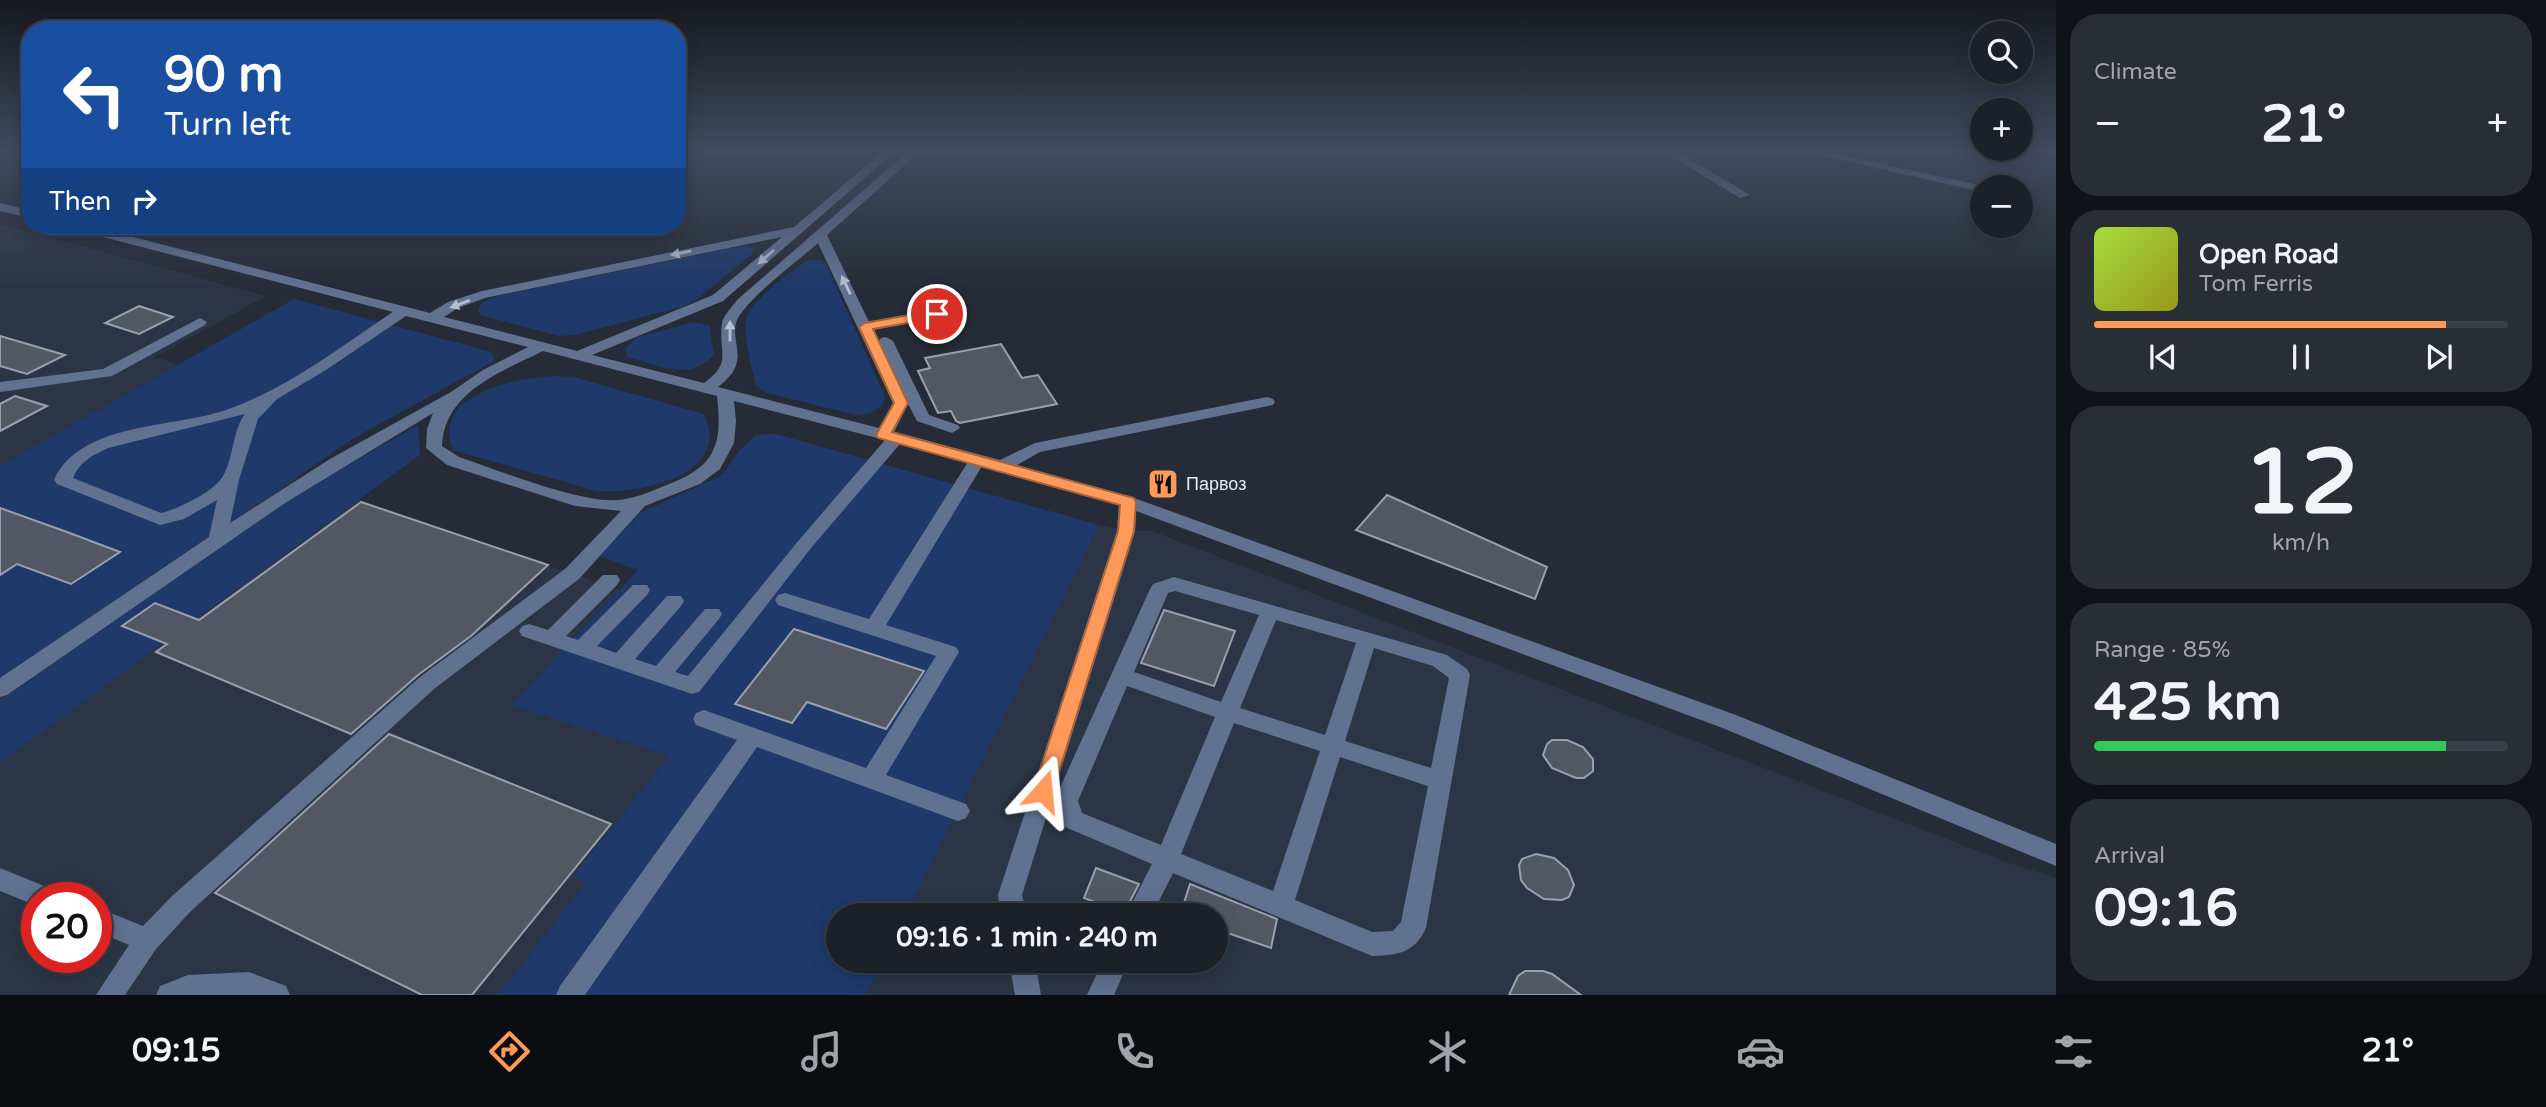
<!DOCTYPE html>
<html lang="en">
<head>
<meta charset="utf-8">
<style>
	body { margin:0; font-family:"Varela Round",sans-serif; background:#292e35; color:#f1f3f6; height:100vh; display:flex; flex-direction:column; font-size:26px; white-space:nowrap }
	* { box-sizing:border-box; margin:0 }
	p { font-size:23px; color:#a0a3a8 }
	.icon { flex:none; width:38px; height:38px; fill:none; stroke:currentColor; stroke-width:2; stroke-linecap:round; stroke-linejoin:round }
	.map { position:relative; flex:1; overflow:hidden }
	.drawer { display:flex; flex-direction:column; gap:14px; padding:14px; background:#0f1217; width:490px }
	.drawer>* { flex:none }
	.guide { position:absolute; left:21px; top:21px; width:665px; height:214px; border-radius:28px; box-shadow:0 4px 18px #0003,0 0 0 2px #3a3e46; background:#1a4fa0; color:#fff; overflow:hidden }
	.fabs { position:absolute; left:1970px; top:21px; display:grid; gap:14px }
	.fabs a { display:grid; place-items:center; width:63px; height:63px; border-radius:50%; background:#1c2129; box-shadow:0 4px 18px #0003,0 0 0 2px #3a3e46; font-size:35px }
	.speed { position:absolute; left:21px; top:882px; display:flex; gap:14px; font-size:35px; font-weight:700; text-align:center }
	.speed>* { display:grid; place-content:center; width:91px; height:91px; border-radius:50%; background:#1c2129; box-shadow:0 4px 18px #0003,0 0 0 2px #3a3e46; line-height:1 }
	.speed .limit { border:10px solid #d22; background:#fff; color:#111 }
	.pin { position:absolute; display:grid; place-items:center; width:60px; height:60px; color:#fff; margin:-30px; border:4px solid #fff; border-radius:50%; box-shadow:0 2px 7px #0007 }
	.me { position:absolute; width:77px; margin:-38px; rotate:18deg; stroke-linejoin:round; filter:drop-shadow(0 0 5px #0008) }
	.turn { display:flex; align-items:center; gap:24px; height:147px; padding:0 28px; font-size:32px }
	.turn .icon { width:91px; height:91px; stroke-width:2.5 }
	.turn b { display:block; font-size:49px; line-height:60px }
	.then { display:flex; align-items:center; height:66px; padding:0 28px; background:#0003; gap:14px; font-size:26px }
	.big { font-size:52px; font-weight:800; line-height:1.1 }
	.drawer .tile { flex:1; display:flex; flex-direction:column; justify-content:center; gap:10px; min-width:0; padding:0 24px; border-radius:28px; background:#292e35 }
	.drawer .dial { align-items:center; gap:0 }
	.dial b { font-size:91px; line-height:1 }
	.song { display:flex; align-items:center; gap:21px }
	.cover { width:84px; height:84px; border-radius:10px; background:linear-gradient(135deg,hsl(80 70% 55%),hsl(60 70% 35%)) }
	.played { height:7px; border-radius:4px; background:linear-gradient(90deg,#ff9a5b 85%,#3a3e46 85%) }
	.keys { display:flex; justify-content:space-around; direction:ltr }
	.heat { display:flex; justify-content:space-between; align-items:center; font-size:38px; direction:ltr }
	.charge { height:10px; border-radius:5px; background:linear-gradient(90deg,#34c759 85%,#3a3e46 0) }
	.trip { position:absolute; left:826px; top:903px; width:402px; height:70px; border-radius:35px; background:#1c2129; box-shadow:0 4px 18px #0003,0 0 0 2px #3a3e46; font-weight:800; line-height:70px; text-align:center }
	.dock { display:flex; height:112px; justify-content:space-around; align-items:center; background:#0b0d10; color:#a0a3a8 }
	.dock .icon { width:49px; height:49px }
	.dock .selected { color:#ff9a5b }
	.dock b { font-size:32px; color:#f1f3f6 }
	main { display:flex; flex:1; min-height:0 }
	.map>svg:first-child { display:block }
</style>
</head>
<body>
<main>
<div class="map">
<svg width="2056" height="995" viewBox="0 0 2056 995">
	<rect width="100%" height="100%" fill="#262c37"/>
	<!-- built -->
	<path fill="#2b3545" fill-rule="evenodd" d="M 0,224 L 266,296 L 155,357 L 271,396 L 273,470 L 672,608 L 1045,634 L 1099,525 L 1126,531 L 1152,531 L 2009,863 L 2056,878 L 2056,995 L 0,995 ZM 37,898 L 96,898 L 96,957 L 37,957 ZM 838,915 L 1216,915 L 1216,961 L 838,961 Z"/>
	<!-- green -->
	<g fill="#1e396a">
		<path d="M 746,245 L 754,249 L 751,255 L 700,297 L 685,306 L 575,335 L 559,336 L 480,315 L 478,309 L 483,302 L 497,296 Z"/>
		<path d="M 809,260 L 821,260 L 827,266 L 885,397 L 882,406 L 870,413 L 857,415 L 767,393 L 756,386 C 753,370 742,335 746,320 C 749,303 793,268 809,260 Z"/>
		<path d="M 294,299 L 492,352 L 494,361 L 354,438 L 0,678 L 0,466 Z"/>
		<path d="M 693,322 L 709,325 L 714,355 C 689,382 658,365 627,357 L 625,348 L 636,338 Z"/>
		<path d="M 559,376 L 577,378 L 704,414 C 733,476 639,494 597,491 L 453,450 C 429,394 521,376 559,376 Z"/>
		<path d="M 418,425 L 420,455 L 0,763 L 0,701 L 304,490 Z"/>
		<path d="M 776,434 L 1099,525 L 906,915 L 838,915 L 838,961 L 883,961 L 866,995 L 498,995 L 585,884 L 574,875 L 669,756 L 511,705 L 638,570 L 600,556 L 640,513 L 722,475 L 739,451 L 756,435 Z"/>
	</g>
	<!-- building -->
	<g fill="#515864" stroke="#99a0ad" stroke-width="2">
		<path d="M 139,306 L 173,317 L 139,334 L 105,323 Z"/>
		<path d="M 0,336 L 65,355 L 27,374 L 0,366 Z"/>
		<path d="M 1001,344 L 1022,378 L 1038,375 L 1057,404 L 960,423 L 956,421 L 951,411 L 938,413 L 918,371 L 930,368 L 925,358 Z"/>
		<path d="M 15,396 L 47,406 L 0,431 L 0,404 Z"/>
		<path d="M 1387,495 L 1547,567 L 1535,599 L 1356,530 Z"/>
		<path d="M 361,502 L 548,565 L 471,636 L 418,675 L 351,734 L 156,652 L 167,644 L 122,626 L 155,603 L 199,620 Z"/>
		<path d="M 0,508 L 67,532 L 120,552 L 71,584 L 17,564 L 0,575 Z"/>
		<path d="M 1164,610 L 1235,631 L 1214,686 L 1141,663 Z"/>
		<path d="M 794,629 L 924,671 L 886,729 L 807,702 L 792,723 L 735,704 Z"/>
		<path d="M 389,734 L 611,824 L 472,995 L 422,995 L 215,893 Z"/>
		<path d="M 1552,740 L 1567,740 L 1583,747 L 1593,759 L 1593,771 L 1584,778 L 1576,778 L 1552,768 L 1543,755 L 1547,744 Z"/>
		<path d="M 1536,854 L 1554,858 L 1568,870 L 1574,885 L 1569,897 L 1562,900 L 1544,899 L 1527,888 L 1521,880 L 1519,865 L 1522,859 Z"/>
		<path d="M 1096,868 L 1139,884 L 1124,913 L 1084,898 Z"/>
		<path d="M 1190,884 L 1277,919 L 1271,948 L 1216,929 L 1216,915 L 1180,915 Z"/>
		<path d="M 1525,971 L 1543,971 L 1552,974 L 1581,995 L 1509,995 L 1518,976 Z"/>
	</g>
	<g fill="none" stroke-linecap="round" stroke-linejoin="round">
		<!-- minor -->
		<g fill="#617291" fill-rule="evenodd">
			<path d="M 886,149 L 898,149 L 723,301 L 592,355 L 704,383 C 733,362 718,353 722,323 C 723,316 732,307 737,300 L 911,149 L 923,149 L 827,235 L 869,322 L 937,310 L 944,314 L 937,318 L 873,330 L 882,348 L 879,341 L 881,338 L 886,337 L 893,341 L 929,415 L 958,425 L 960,428 L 952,433 L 917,421 L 908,404 L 894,432 L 1000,460 L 1035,443 L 1267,397 L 1273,399 L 1275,402 L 1273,405 L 1040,452 L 1017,465 L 1134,498 L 1736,715 L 2056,844 L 2056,866 L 1720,727 L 1136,511 L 1135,531 L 1022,895 L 1027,915 L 1001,915 L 998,895 L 1117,531 L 1119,505 L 982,466 L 886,625 L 956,647 L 959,652 L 886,775 L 966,804 L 970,811 L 966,818 L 958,821 L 757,747 L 585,995 L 556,995 L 560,986 L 737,740 L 696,725 L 693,719 L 696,713 L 704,710 L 866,768 L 936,656 L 778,605 L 775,600 L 778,595 L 785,593 L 869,619 L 968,462 L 900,444 L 811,548 L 699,692 L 692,694 L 522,636 L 519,631 L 522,626 L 529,624 L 548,630 L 603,575 L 617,575 L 620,580 L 617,585 L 566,636 L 578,640 L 633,585 L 647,585 L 650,590 L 647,595 L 597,646 L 616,653 L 667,596 L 681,596 L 684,601 L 681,606 L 635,659 L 656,666 L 705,609 L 719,609 L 722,614 L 719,619 L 675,672 L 688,676 L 799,540 L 885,440 L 734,401 L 736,421 L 734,443 L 720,469 L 700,484 L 645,506 L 579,579 L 434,689 L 190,912 L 156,949 L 125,995 L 96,995 L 129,945 L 96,931 L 96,907 L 143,926 L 172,896 L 420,677 L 565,569 L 621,511 L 575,506 L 447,465 L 426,448 L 427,429 L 433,413 L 285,503 L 7,695 L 0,697 L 0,678 L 209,537 L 217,500 L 184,519 L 160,525 L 57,484 L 54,480 C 80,422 174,428 226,410 C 287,389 340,347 393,312 L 72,229 L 70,226 L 90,226 L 430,313 L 448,302 L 482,291 L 794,227 ZM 782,237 L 713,295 L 577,351 L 444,317 L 458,308 L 485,298 ZM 818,243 L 893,403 L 879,428 L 718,387 C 755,359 726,341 738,318 C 751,295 797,262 818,243 ZM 406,316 L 528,347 L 483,370 L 451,392 L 330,459 L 230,523 L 239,480 L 258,419 L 277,399 L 326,370 ZM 543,351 L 717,396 C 722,440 718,464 674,482 C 656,489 638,498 619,500 C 581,504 498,470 459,457 L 442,446 C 444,392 501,372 543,351 ZM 245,414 C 232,431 234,458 223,476 C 214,492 178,509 161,513 L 73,478 C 79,462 93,455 108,448 Z"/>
			<path d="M 1660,149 L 1673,149 L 1750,195 L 1740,198 Z"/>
			<path d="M 1792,149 L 1814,149 L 1988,187 L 1983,187 L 1983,192 Z"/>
			<path d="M 0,203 L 30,210 L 30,218 L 0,211 Z"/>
			<path d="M 200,318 L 207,322 L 205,325 L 112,376 L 0,392 L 0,382 L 103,369 Z"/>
			<path d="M 1174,577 L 1447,655 L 1467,669 L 1470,675 L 1426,928 C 1414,954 1397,955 1372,956 L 1173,873 L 1152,915 L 1126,915 L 1152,864 L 1065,827 L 1054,801 L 1150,589 L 1153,584 ZM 1175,591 L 1259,615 L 1221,702 L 1134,672 L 1168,593 ZM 1276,620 L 1356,643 L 1325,735 L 1240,708 ZM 1374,648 L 1433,666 L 1449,678 L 1431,768 L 1345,741 ZM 1127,686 L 1215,717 L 1161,845 L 1082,813 L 1078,801 ZM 1234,723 L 1320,751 L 1273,891 L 1181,854 ZM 1340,757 L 1428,786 L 1401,922 L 1393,931 L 1372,932 L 1295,900 Z"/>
			<path d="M 0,868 L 54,890 L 57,898 L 37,898 L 37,906 L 0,891 Z"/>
			<path d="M 1009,961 L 1035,961 L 1041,995 L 1015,995 Z"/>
			<path d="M 1103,961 L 1129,961 L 1114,995 L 1087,995 Z"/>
			<path d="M 249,972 L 286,986 L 290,995 L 156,995 L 160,986 L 188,975 Z"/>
		</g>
	</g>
	<!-- one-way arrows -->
	<defs><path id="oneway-solid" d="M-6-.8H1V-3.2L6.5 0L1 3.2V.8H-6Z" transform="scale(1.75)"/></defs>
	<g fill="#b6bfce">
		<use href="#oneway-solid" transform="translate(681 253) rotate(168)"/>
		<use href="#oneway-solid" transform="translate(766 257) rotate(139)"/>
		<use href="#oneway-solid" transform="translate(846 285) rotate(-115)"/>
		<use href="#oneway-solid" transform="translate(460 304) rotate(159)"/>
		<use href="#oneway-solid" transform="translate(730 331) rotate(-90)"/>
	</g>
	<!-- sky -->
	<linearGradient id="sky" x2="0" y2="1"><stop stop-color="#15181e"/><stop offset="0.52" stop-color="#414b5e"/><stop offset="1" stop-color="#414b5e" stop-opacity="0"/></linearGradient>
	<rect width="2056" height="289" fill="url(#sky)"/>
	<!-- route -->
	<path fill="#ff9a5b" stroke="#a6643b" stroke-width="2" d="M 937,310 L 942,311 L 942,317 L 873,329 L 908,403 L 892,432 L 1134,498 L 1136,502 L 1134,531 L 1053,791 L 1050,797 L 1043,800 L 1036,797 L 1033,791 L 1118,531 L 1120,505 L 878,438 L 876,435 L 894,403 L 859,327 L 865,323 Z"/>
	<!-- icons -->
	<defs>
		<g id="restaurant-square" transform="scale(1.575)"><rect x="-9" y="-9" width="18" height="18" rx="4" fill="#ff9a5b" stroke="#262c37"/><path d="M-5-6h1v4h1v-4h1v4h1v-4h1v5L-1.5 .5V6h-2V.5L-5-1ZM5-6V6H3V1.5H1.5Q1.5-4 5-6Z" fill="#111"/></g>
	</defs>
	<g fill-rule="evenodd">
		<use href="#restaurant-square" x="1163" y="484"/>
	</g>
	<g text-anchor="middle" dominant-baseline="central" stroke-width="7" stroke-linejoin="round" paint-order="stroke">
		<!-- poi labels -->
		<g font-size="18" fill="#e4e8ef" stroke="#262c37" text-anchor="start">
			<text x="1186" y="484">Парвоз</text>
		</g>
	</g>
</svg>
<div class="fabs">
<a><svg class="icon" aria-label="search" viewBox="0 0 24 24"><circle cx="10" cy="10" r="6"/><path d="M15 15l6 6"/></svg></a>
<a>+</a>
<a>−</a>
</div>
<div class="speed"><div class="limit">20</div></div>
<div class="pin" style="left:937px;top:314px;background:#d93025"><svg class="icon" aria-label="arrive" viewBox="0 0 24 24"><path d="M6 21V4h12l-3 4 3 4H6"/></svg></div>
<svg class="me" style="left:1043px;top:791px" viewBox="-20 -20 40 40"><path d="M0-17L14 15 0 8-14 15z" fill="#ff9a5b" stroke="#fff" stroke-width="4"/></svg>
<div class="trip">09:16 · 1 min · 240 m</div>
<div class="guide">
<div class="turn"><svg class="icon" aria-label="left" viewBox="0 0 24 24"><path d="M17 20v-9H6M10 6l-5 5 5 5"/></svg><div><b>90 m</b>Turn left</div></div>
<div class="then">Then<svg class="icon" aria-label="right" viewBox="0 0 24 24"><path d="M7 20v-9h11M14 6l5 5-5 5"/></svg></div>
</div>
</div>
<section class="drawer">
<div class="tile"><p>Climate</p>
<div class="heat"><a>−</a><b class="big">21°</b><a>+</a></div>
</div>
<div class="tile">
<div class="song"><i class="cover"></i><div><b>Open Road</b><p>Tom Ferris</p></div></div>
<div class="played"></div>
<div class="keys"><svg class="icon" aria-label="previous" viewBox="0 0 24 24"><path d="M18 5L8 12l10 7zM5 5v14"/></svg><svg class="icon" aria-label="pause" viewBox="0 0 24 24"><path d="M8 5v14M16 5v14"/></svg><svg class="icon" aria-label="next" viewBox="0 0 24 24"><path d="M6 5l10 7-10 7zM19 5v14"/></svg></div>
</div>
<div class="tile dial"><b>12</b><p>km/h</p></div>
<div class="tile"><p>Range · 85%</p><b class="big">425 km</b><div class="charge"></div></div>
<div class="tile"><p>Arrival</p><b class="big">09:16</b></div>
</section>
</main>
<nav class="dock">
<b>09:15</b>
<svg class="icon selected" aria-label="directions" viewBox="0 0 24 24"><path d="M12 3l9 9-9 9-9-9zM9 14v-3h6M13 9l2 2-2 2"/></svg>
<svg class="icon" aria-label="music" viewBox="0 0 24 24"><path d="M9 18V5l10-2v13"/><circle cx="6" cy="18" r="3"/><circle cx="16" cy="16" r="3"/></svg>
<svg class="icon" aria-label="phone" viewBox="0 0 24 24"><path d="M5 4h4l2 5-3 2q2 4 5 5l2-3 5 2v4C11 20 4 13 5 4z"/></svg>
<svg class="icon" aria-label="climate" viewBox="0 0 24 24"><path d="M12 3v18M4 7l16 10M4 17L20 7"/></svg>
<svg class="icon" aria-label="car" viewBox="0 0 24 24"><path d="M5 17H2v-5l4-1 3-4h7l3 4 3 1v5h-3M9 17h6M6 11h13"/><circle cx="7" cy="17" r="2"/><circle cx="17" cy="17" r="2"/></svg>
<svg class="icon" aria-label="filters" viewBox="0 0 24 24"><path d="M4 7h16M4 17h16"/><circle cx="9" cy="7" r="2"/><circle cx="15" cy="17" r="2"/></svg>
<b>21°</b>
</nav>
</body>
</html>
